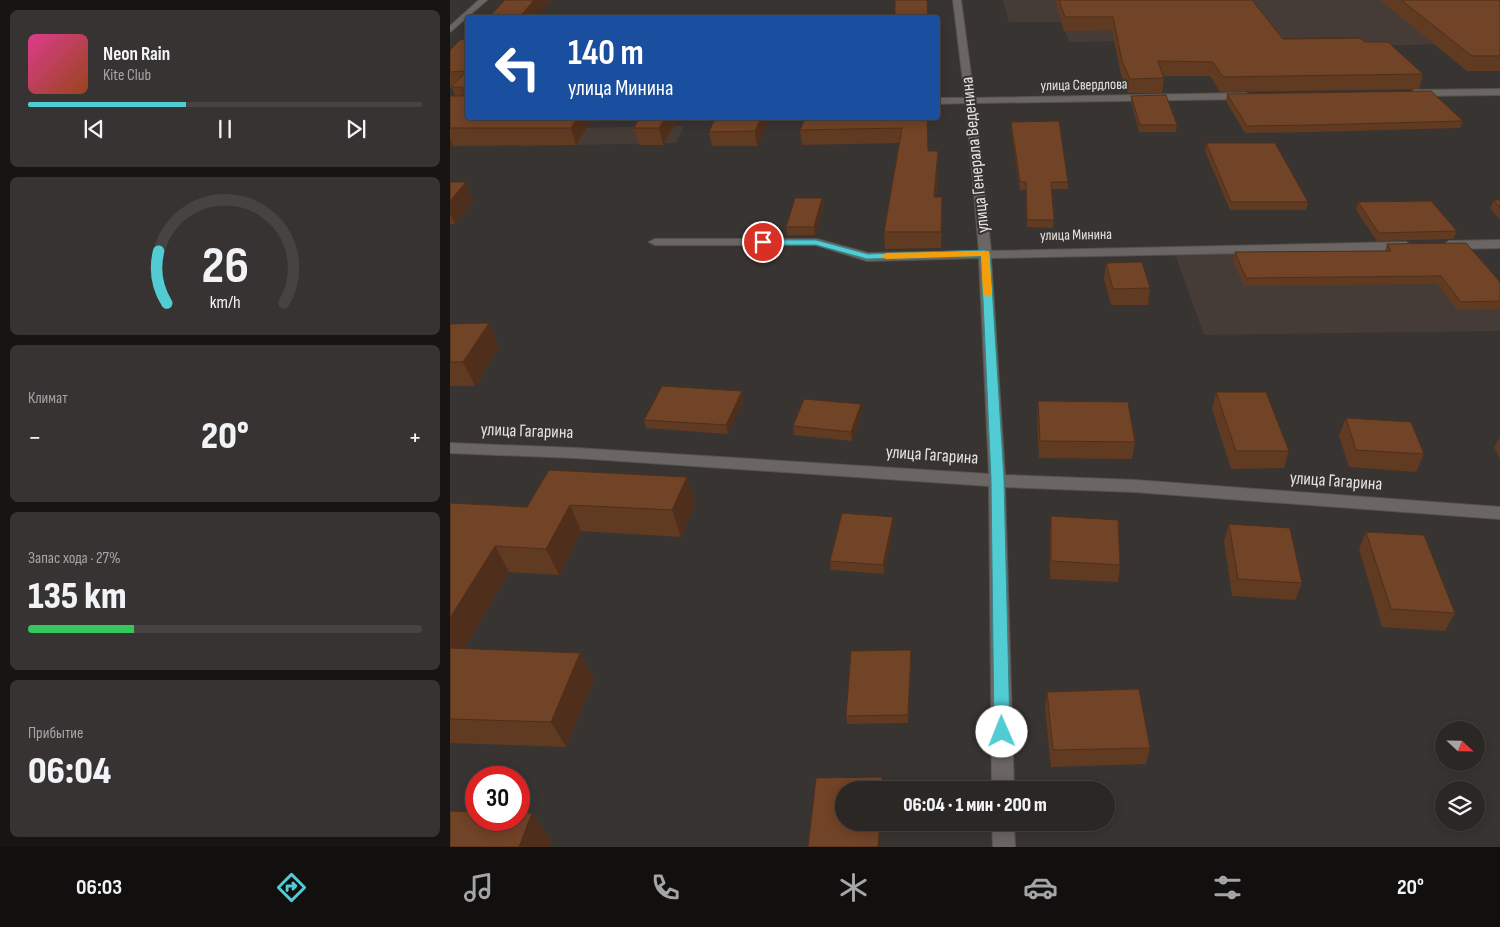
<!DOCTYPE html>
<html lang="ru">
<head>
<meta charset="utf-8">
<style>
	body { margin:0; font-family:"Sofia Sans Condensed",sans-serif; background:#363332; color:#f1f3f6; height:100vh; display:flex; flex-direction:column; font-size:19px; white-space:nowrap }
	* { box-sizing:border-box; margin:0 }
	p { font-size:16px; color:#a5a5a7 }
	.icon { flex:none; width:28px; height:28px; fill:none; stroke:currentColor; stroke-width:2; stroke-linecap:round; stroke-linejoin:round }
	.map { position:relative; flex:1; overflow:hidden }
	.drawer { display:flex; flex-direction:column; gap:10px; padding:10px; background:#171514; width:450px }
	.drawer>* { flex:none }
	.guide { position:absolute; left:15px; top:15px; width:475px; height:105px; border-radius:5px; box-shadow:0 2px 12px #0003,0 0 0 1px #464442; background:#1a4fa0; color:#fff; overflow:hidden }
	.needle { width:32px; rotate:112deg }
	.buttons { position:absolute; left:985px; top:721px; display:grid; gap:10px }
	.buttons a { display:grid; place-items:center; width:50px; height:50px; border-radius:50%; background:#2a2725; box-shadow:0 2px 12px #0003,0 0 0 1px #464442; font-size:25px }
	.speed { position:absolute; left:15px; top:766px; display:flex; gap:10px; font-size:25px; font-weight:700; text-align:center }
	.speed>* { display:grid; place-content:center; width:65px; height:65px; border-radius:50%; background:#2a2725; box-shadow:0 2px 12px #0003,0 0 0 1px #464442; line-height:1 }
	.speed .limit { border:8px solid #d22; background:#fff; color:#111 }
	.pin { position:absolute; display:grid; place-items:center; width:42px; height:42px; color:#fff; margin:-21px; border:2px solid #fff; border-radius:50%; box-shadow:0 1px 5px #0007 }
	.me { position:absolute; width:55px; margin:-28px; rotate:359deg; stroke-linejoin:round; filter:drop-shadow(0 0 4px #0008) }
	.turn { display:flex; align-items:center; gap:18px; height:105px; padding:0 20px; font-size:22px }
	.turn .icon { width:65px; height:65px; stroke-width:2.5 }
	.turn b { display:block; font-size:35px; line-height:42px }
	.big { font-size:38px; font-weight:800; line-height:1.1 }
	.drawer .widget { flex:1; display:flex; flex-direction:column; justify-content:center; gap:8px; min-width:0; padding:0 18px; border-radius:8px; background:#363332 }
	.drawer .dial { align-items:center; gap:0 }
	.dial svg { height:130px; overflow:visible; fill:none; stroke:#464442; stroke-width:7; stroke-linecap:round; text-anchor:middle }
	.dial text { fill:#f1f3f6; stroke:none }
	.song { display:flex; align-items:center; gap:15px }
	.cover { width:60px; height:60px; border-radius:8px; background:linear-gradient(135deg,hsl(330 70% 55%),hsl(20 70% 35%)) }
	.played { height:5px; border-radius:2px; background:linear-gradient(90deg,#51ccd3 40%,#464442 40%) }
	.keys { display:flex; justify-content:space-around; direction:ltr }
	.heat { display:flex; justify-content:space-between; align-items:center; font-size:28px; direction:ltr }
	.charge { height:8px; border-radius:4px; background:linear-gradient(90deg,#34c759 27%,#464442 0) }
	.trip { position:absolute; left:385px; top:781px; width:280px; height:50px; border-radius:25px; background:#2a2725; box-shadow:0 2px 12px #0003,0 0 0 1px #464442; font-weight:800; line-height:50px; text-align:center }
	.tab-bar { display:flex; height:80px; justify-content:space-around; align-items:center; background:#11100f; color:#a5a5a7 }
	.tab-bar .icon { width:35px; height:35px }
	.tab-bar .on { color:#51ccd3 }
	.tab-bar b { font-size:22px; color:#f1f3f6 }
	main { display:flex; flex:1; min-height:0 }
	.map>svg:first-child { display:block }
</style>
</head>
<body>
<main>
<section class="drawer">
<div class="widget">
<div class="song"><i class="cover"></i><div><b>Neon Rain</b><p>Kite Club</p></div></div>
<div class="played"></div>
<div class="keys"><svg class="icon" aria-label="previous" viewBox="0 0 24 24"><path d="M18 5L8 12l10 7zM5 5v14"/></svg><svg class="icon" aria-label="pause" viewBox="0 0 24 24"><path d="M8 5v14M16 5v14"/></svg><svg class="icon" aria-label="next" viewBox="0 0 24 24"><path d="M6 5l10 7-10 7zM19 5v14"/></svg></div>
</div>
<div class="widget dial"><svg viewBox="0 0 100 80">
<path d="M14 69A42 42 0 1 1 86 69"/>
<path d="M14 69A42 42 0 0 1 9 37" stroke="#51ccd3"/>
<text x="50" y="56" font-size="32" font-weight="700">26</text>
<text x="50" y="72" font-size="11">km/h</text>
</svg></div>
<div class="widget"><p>Климат</p>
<div class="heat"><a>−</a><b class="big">20°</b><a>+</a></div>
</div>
<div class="widget"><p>Запас хода · 27%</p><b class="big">135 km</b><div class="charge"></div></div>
<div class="widget"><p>Прибытие</p><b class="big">06:04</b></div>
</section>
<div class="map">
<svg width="1050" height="847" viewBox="0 0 1050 847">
	<rect width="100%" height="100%" fill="#383431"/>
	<!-- built -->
	<g fill="#463c37">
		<path d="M 553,0 L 1050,0 L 1050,43 L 916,46 L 906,37 L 619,42 L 612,22 L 559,22 Z"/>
		<path d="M 234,126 L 226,143 L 69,146 L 82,129 Z"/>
		<path d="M 1018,251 L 1050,291 L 1050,331 L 754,335 L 725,254 Z"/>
	</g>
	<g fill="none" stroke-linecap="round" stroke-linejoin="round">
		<!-- minor casing -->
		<g stroke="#565351" stroke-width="2">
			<g id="minor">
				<path d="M 29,0 L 37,0 L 0,32 L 0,26 Z"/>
				<path d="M 503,0 L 511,0 L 524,98 L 796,93 L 800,96 L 796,99 L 525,103 L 541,251 L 956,242 L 962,246 L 956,250 L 541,258 L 555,475 L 685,480 L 1050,507 L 1050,519 L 685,492 L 555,487 L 564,790 L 542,790 L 539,486 L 126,458 L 0,453 L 0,443 L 126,448 L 539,474 L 529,258 L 417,261 L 366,245 L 205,245 L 199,242 L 205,239 L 367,239 L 418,253 L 529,251 L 516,103 L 488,104 L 488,98 L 515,98 Z"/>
				<path d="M 1050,89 L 1050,95 L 964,96 L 960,93 L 964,90 Z"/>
				<path d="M 1050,240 L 1050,248 L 999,249 L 993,245 L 999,241 Z"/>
				<path d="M 542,822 L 564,822 L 565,847 L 543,847 Z"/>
			</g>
		</g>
		<!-- minor -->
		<use href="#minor" fill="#6b6664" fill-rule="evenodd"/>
	</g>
	<!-- wall -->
	<g fill="#613a22">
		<path d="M 605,0 L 802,0 L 833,39 L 915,42 L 973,74 L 969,89 L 770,92 L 760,76 L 713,76 L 714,78 L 712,93 L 678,93 L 671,75 L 662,30 L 614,31 Z"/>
		<path d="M 930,0 L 1050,0 L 1050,71 L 1017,71 Z"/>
		<path d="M 0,50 L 143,118 L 126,145 L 3,146 L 0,149 L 0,96 L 5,96 L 2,88 L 0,88 Z"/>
		<path d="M 777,94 L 1013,121 L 1010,128 L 864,132 L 795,133 L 776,101 Z"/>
		<path d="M 681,96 L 727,125 L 726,132 L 689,132 L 681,102 Z"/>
		<path d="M 229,118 L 213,145 L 189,145 L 184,128 Z"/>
		<path d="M 265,118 L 319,118 L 307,146 L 262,146 L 259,132 Z"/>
		<path d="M 477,118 L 478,151 L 488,166 L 486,197 L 492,197 L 491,248 L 435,249 L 434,232 L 449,143 L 352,145 L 350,130 Z"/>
		<path d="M 561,122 L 618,182 L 618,189 L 601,189 L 604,220 L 603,228 L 577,227 L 576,190 L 570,190 L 561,129 Z"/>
		<path d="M 756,143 L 858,202 L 856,210 L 780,210 L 755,151 Z"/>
		<path d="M 0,182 L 23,200 L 5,224 L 0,224 Z"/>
		<path d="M 372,198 L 373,206 L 365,235 L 337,235 L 336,227 Z"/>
		<path d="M 1044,200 L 1050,200 L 1050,219 L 1040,208 Z"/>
		<path d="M 908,202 L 1007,231 L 1003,239 L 927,241 L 906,210 Z"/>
		<path d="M 937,244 L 1050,282 L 1050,309 L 1007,310 L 987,284 L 794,286 L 783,261 L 785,252 L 935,251 Z"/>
		<path d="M 656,263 L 700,288 L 698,305 L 661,305 L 654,279 Z"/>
		<path d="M 0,324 L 49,347 L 25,386 L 0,386 Z"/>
		<path d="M 766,392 L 839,451 L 834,468 L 781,469 L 762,409 Z"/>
		<path d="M 294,399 L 278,434 L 196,428 L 194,420 Z"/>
		<path d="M 588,401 L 685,442 L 682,459 L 589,458 L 587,418 Z"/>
		<path d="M 412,413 L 402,441 L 344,435 L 343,426 Z"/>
		<path d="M 896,418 L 974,454 L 966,472 L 899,467 L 889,436 Z"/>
		<path d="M 1050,437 L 1050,459 L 1044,447 Z"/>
		<path d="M 237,477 L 245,503 L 231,537 L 131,531 L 109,575 L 59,572 L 14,649 L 130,653 L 144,679 L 116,747 L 0,743 L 0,503 L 77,507 Z"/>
		<path d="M 601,516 L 670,565 L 668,582 L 600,579 L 600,534 Z"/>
		<path d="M 779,524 L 852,583 L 845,600 L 782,596 L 774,541 Z"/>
		<path d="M 443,525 L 434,574 L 381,570 L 380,561 Z"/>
		<path d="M 916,532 L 1005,613 L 995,631 L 932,627 L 909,549 Z"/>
		<path d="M 461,650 L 461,659 L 458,723 L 397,724 L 396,716 Z"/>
		<path d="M 597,692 L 700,748 L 696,764 L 601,767 L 595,708 Z"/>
	</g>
	<!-- shaded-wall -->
	<g fill="#4f2f1b">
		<path d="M 84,0 L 101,0 L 86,18 L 69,18 Z"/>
		<path d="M 127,118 L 143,118 L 126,145 L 121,128 Z"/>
		<path d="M 215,118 L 229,118 L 213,145 L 209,128 Z"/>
		<path d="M 311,118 L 319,118 L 307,146 L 305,131 Z"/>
		<path d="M 0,138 L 3,146 L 0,149 Z"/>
		<path d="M 488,151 L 488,166 L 484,213 L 484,197 Z"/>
		<path d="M 16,182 L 23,200 L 5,224 L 0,213 L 0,201 Z"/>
		<path d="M 492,197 L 492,213 L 491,248 L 491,232 Z"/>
		<path d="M 372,198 L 373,206 L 365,235 L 364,227 Z"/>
		<path d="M 39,323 L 49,347 L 25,386 L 13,362 Z"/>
		<path d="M 292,391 L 294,399 L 278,434 L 276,425 Z"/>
		<path d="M 411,404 L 412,413 L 402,441 L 401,432 Z"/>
		<path d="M 237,477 L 245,503 L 231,537 L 222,510 Z"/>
		<path d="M 120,505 L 131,531 L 109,575 L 96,549 Z"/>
		<path d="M 443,517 L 443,525 L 434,574 L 433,565 Z"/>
		<path d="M 45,546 L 59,572 L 0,673 L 0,618 Z"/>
		<path d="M 461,650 L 461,659 L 458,723 L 458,715 Z"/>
		<path d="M 130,653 L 144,679 L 116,747 L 101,722 Z"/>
		<path d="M 432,777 L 434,786 L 433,790 L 432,790 Z"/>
		<path d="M 82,813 L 102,841 L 100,847 L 69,847 Z"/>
		<path d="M 430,822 L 431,822 L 430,847 L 428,847 Z"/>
	</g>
	<!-- building -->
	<g fill="#714327" stroke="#4f2f1b">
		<path d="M 55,0 L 84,0 L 69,18 L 38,18 Z"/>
		<path d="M 445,0 L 477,0 L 478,18 L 445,18 Z"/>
		<path d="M 609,0 L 802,0 L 833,39 L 910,38 L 915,42 L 938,42 L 973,74 L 773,77 L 763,62 L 708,61 L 714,78 L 680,79 L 672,61 L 663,17 L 615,17 Z"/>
		<path d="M 951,0 L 1050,0 L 1050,56 L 1022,56 Z"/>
		<path d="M 18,38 L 18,118 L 127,118 L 121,128 L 0,128 L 0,96 L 13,96 L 13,87 L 1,87 L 17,71 L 0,72 L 0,50 L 10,40 L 16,39 Z"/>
		<path d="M 981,91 L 1013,121 L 865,125 L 797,126 L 777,94 Z"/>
		<path d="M 716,95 L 727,125 L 690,125 L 681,96 Z"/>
		<path d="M 189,118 L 215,118 L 209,128 L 184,128 Z"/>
		<path d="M 265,118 L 311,118 L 305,131 L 259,132 Z"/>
		<path d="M 355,118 L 477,118 L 478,151 L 488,151 L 484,197 L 492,197 L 491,232 L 434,232 L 452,128 L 350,130 Z"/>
		<path d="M 609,121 L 618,182 L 601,182 L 604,220 L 577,220 L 576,182 L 570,182 L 561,122 Z"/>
		<path d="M 756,143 L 825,143 L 858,202 L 781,202 Z"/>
		<path d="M 0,182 L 16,182 L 0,201 Z"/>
		<path d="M 345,198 L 372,198 L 364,227 L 336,227 Z"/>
		<path d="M 1044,200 L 1050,200 L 1050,208 Z"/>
		<path d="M 981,201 L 1007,231 L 929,233 L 908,202 Z"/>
		<path d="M 1016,243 L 1050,282 L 1050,301 L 1011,302 L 991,276 L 796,278 L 785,252 L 941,251 L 937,244 Z"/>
		<path d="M 692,262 L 700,288 L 663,289 L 656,263 Z"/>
		<path d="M 39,323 L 13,362 L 0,362 L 0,324 Z"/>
		<path d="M 212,386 L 292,391 L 276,425 L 194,420 Z"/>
		<path d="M 766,392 L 816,392 L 839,451 L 786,451 Z"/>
		<path d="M 354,399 L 411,404 L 401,432 L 343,426 Z"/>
		<path d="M 588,401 L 678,402 L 685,442 L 590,441 Z"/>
		<path d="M 896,418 L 961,422 L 974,454 L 906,450 Z"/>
		<path d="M 99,470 L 237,477 L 222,510 L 120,505 L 96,549 L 45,546 L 0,618 L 0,503 L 77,507 Z"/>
		<path d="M 392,513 L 443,517 L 433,565 L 380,561 Z"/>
		<path d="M 601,516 L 668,520 L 670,565 L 601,561 Z"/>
		<path d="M 779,524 L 840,528 L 852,583 L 788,579 Z"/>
		<path d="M 916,532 L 974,535 L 1005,613 L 941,609 Z"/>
		<path d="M 0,648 L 130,653 L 101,722 L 0,719 Z"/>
		<path d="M 461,650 L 458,715 L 396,716 L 401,651 Z"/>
		<path d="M 689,689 L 700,748 L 603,750 L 597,692 Z"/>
		<path d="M 432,777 L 432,790 L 394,790 L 394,822 L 430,822 L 428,847 L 358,847 L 366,778 Z"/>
		<path d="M 0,811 L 26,812 L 26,820 L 69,820 L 69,813 L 82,813 L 69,847 L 0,847 Z"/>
	</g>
	<!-- route -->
	<path fill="#51ccd3" stroke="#358589" d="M 310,240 L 366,240 L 418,254 L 535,250 L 540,253 L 554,479 L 560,732 L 557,737 L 552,739 L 546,737 L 544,732 L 541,479 L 531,256 L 417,259 L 366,245 L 313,245 L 310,244 Z"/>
	<!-- slow -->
	<path fill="#f59e0b" d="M 539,251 L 542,294 L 538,297 L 533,294 L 531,256 L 436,259 L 431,256 L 436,253 Z"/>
	<g text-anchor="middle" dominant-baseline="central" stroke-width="4" stroke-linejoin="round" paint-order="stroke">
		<!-- far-street labels -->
		<g font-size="15" fill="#e5e2e0" stroke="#383431">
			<text transform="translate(634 85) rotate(-1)">улица Свердлова</text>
			<text transform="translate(626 235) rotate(-1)">улица Минина</text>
		</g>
		<!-- street labels -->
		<g font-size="18" fill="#e5e2e0" stroke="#383431">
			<text transform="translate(525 155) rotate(-96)">улица Генерала Веденина</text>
			<text transform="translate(77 431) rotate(2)">улица Гагарина</text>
			<text transform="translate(482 455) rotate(4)">улица Гагарина</text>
			<text transform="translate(886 481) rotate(4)">улица Гагарина</text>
		</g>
	</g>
</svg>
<div class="buttons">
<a><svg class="needle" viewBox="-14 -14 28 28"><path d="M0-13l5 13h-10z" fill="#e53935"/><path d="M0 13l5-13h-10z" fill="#a5a5a7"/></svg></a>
<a><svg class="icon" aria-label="layers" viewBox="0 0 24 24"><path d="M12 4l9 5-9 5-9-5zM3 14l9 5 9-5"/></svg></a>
</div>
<div class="speed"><div class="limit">30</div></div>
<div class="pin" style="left:313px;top:242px;background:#d93025"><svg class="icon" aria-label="arrive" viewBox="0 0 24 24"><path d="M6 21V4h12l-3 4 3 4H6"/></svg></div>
<svg class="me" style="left:552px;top:732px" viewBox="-20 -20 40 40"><circle r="19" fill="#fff"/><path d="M0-13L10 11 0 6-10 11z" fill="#51ccd3"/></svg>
<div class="trip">06:04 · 1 мин · 200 m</div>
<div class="guide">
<div class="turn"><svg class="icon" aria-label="left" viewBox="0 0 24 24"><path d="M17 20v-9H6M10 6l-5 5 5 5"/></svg><div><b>140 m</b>улица Минина</div></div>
</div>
</div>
</main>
<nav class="tab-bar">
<b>06:03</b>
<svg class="icon on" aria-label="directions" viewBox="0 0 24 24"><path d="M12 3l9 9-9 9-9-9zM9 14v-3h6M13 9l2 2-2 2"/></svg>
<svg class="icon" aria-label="music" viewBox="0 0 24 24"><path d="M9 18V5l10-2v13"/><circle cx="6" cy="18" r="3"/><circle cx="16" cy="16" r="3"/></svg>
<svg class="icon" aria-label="phone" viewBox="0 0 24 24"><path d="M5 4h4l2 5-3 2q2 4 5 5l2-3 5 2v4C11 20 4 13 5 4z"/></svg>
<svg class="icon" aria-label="climate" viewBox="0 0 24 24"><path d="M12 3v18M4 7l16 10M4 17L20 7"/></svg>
<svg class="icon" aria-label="car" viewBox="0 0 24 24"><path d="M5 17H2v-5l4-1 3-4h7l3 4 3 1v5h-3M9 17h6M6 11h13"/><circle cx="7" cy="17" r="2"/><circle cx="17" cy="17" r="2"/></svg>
<svg class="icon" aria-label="filters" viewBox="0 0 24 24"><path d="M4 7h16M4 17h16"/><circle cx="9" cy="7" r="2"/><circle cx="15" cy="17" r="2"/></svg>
<b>20°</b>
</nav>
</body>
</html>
